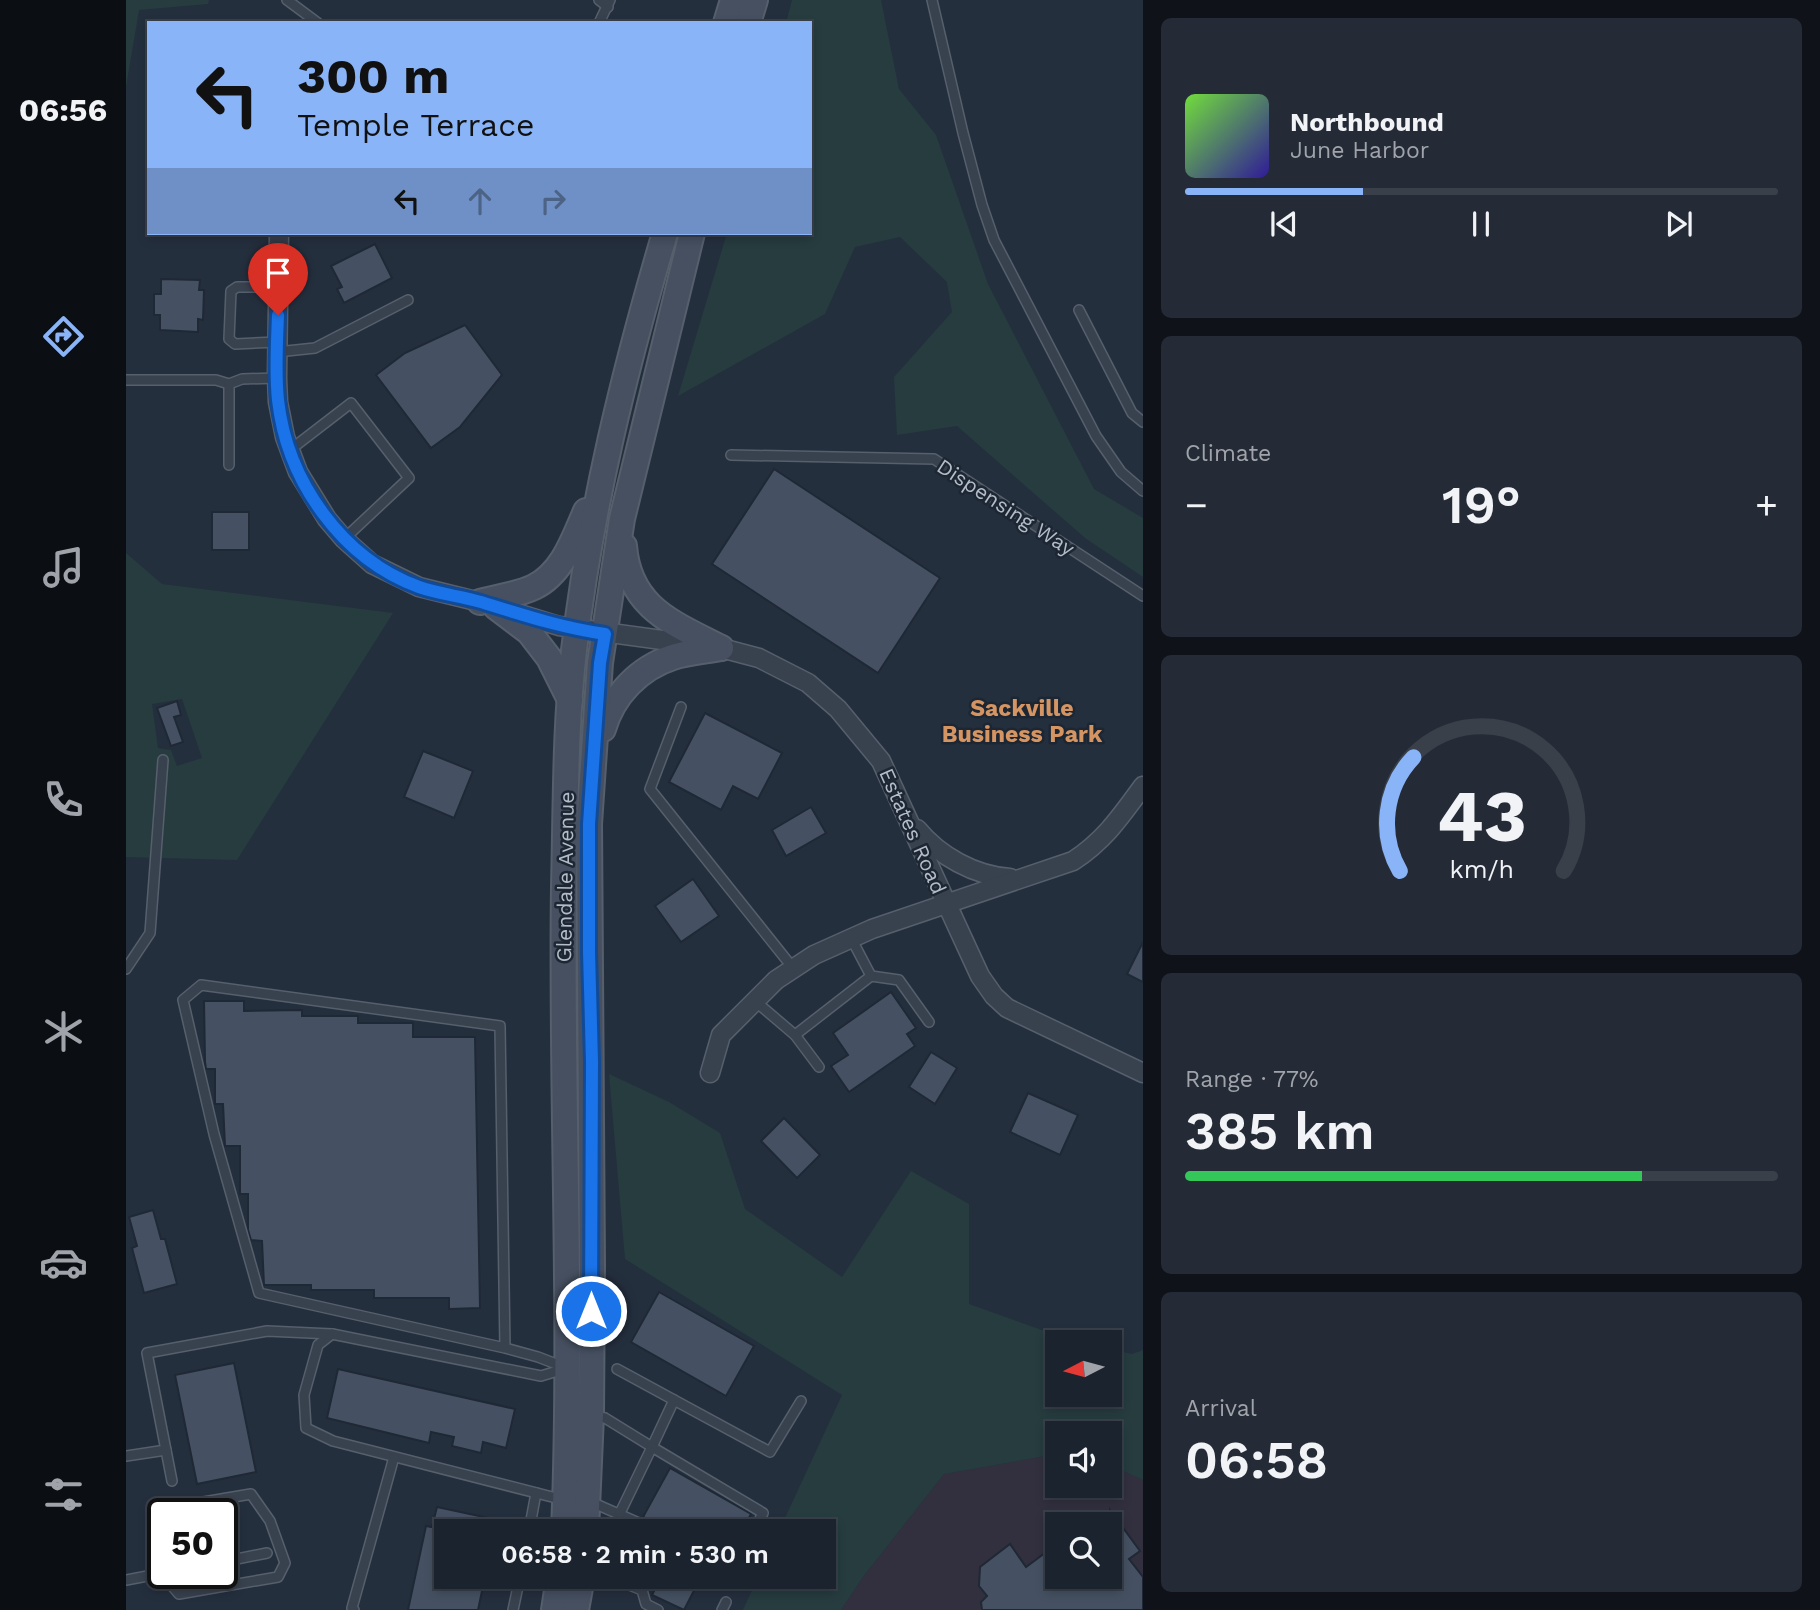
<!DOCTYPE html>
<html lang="en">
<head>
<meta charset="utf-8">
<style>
	body { margin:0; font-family:"Work Sans",sans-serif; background:#242b36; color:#f1f3f6; height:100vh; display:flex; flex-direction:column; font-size:26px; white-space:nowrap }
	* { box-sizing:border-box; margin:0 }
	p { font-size:23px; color:#a0a4aa }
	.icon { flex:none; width:38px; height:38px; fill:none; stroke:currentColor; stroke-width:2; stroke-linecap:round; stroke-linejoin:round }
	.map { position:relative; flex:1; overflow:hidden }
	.side { display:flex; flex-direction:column; gap:18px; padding:18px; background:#0f1319; width:677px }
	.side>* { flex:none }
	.banner { position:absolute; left:21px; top:21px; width:665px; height:214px; border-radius:0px; box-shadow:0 4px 10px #0003,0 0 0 2px #39404a; background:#8ab4f8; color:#111; overflow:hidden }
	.needle { width:46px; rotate:264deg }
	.controls { position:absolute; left:919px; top:1330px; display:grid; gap:14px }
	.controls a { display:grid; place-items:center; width:77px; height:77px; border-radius:0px; background:#1b232e; box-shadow:0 4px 10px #0003,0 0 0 2px #39404a; font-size:35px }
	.speed { position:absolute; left:21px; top:1498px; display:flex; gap:14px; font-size:35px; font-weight:700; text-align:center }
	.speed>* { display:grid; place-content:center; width:91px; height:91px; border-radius:50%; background:#1b232e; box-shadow:0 4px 10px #0003,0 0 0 2px #39404a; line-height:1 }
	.speed .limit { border:4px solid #111; border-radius:10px; background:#fff; color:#111 }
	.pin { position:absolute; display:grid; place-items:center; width:60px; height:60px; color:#fff; margin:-72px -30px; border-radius:50% 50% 50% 0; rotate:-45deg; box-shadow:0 0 7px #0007 }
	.pin .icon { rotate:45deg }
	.me { position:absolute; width:77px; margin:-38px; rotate:0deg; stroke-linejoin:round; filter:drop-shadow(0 0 5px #0008) }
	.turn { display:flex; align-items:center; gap:24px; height:147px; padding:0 35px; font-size:32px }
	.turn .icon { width:91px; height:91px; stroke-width:2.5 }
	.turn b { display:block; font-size:49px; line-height:60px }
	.lanes { display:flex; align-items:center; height:66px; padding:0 35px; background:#0003; justify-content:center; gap:35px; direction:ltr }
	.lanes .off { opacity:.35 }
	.big { font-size:52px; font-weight:600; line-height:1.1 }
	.side .widget { flex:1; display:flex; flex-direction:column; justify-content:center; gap:10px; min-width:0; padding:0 24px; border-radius:10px; background:#242b36 }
	.side .dial { align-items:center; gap:0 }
	.dial svg { height:182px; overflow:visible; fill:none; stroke:#39404a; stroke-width:7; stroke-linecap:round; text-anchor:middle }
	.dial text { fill:#f1f3f6; stroke:none }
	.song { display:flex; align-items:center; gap:21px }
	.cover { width:84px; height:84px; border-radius:10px; background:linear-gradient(135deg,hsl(100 70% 55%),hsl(250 70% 35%)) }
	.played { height:7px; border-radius:4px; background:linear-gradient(90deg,#8ab4f8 30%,#39404a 30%) }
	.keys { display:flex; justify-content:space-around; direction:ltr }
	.heat { display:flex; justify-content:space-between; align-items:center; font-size:38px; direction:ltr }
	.charge { height:10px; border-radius:5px; background:linear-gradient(90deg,#34c759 77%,#39404a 0) }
	.trip { position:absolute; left:308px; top:1519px; width:402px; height:70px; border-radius:0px; background:#1b232e; box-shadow:0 4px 10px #0003,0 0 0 2px #39404a; font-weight:600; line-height:70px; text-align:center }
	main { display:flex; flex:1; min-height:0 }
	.menu { display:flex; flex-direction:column; width:126px; justify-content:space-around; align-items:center; background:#0b0e12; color:#a0a4aa }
	.menu .icon { width:49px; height:49px }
	.menu .active { color:#8ab4f8 }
	.menu b { font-size:32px; color:#f1f3f6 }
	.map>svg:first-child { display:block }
</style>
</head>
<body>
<main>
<nav class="menu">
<b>06:56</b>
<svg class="icon active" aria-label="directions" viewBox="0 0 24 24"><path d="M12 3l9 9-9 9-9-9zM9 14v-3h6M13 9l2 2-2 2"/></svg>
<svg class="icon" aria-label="music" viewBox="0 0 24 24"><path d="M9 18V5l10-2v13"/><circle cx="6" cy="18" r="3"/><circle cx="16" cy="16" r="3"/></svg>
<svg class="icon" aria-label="phone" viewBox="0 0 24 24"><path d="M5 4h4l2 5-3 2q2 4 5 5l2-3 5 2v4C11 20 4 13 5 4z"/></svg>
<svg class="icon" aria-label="climate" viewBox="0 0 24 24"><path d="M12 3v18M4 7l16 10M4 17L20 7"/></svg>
<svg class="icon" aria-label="car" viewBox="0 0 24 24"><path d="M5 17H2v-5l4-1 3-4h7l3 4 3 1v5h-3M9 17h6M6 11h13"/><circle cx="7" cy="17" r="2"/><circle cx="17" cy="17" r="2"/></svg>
<svg class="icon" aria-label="filters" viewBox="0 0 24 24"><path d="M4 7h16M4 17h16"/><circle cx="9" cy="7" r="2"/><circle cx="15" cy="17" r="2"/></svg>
</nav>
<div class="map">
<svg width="1017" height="1610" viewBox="0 0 1017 1610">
	<rect width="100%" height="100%" fill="#242f3e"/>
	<!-- medical -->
	<path fill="#32303f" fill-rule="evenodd" d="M 931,1454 L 931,1486 L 984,1486 L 984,1465 L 1017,1480 L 1017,1610 L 715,1610 L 737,1577 L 818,1474 ZM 931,1524 L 984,1524 L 984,1577 L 931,1577 Z"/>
	<!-- green -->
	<g fill="#263c3f" fill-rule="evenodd">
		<path d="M 0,0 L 83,0 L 82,4 L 13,10 L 0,87 Z"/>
		<path d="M 666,0 L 755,0 L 773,89 L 810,135 L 862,284 L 968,489 L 1017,518 L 1017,577 L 959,538 L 831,426 L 771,435 L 768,377 L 826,312 L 821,282 L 774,237 L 729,247 L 699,314 L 552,396 L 601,233 L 684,233 L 684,23 L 660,23 Z"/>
		<path d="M 0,553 L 36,584 L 267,613 L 111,860 L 0,857 ZM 56,699 L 76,758 L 51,766 L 45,750 L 32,748 L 26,704 Z"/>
		<path d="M 483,1074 L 543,1102 L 594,1133 L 619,1209 L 716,1277 L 785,1171 L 843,1204 L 843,1304 L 935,1337 L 956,1342 L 931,1342 L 931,1395 L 984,1395 L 984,1349 L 1006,1354 L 1017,1350 L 1017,1480 L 984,1465 L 984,1433 L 931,1433 L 931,1454 L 818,1474 L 737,1577 L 715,1610 L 617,1610 L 632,1577 L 698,1577 L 698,1531 L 653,1531 L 716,1395 L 499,1259 Z"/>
	</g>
	<!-- building -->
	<g fill="#455162" stroke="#1f2835" stroke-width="2">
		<path d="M 249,244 L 266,278 L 218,303 L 211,289 L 216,287 L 205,266 Z"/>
		<path d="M 35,279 L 74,280 L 73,290 L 78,290 L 77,320 L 72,319 L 72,332 L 34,330 L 34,315 L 28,315 L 28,294 L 35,294 Z"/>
		<path d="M 339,325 L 376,375 L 334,427 L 305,448 L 250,375 L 279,353 Z"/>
		<path d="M 648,469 L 814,578 L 752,673 L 586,564 Z"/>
		<rect x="86" y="512" width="37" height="38"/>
		<path d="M 51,701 L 55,715 L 48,717 L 57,742 L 45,746 L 31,708 Z"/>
		<path d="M 579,713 L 656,753 L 632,799 L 607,786 L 595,810 L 543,782 Z"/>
		<path d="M 297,751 L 347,771 L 328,818 L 278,797 Z"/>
		<path d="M 685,807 L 700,833 L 660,856 L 646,830 Z"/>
		<path d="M 567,879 L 593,916 L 555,942 L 529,906 Z"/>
		<path d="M 1017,942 L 1017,982 L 1001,974 Z"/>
		<path d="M 765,992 L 790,1028 L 781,1034 L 789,1046 L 723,1092 L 705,1066 L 722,1055 L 707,1033 Z"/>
		<path d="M 78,1001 L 118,1001 L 118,1011 L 176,1010 L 176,1016 L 232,1016 L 232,1023 L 287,1023 L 287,1037 L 349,1037 L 354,1308 L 323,1309 L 323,1298 L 248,1298 L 248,1290 L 185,1290 L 185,1285 L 138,1285 L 136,1241 L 125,1240 L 122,1230 L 122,1194 L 114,1194 L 114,1146 L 99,1146 L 97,1104 L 89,1104 L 89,1069 L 80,1069 L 79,1062 Z"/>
		<path d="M 805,1052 L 831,1068 L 809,1104 L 783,1087 Z"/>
		<path d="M 902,1093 L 952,1115 L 934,1155 L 884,1132 Z"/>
		<path d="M 658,1118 L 694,1155 L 671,1178 L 635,1141 Z"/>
		<path d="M 27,1210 L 35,1239 L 39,1239 L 51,1284 L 18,1293 L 6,1248 L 11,1246 L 3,1217 Z"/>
		<path d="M 533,1292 L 628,1346 L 600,1396 L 505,1342 Z"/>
		<path d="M 108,1363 L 130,1472 L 71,1484 L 49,1375 Z"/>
		<path d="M 212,1369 L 389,1409 L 380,1448 L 357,1442 L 355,1453 L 326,1446 L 328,1437 L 305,1432 L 303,1443 L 201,1418 Z"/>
		<path d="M 544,1468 L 625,1514 L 616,1531 L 565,1531 L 556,1526 L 553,1531 L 541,1531 L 534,1525 L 517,1517 Z"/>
		<path d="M 311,1507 L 372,1520 L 369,1531 L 320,1531 L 320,1577 L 359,1577 L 352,1610 L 282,1610 L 300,1526 L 306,1527 Z"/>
		<path d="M 984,1510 L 1014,1551 L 1003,1559 L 1017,1577 L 1017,1610 L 856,1610 L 855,1602 L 861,1596 L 853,1586 L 854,1567 L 884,1544 L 900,1567 L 931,1544 L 931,1577 L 984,1577 Z"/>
		<path d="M 535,1577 L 575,1577 L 558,1610 L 526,1595 Z"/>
	</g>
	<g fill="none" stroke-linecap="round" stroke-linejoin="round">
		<!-- service casing -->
		<g stroke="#565f6c" stroke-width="12">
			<g id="service">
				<path d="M 161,0 L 192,23"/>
				<path d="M 473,0 L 482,7"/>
				<path d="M 806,0 L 837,133 L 856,205 L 868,240 L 970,436 L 995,472 L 1017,491"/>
				<path d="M 473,23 L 484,0"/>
				<path d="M 953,310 L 1006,413 L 1017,422"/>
				<path d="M 151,342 L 109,344 L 103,339 L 105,291 L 111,287 L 152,287"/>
				<path d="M 151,352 L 189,348 L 282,300"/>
				<path d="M 0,380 L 90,380 L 103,384"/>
				<path d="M 164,450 L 225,403 L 283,478 L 218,539"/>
				<path d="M 605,455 L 808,459 L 1017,596"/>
				<path d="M 103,465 L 103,384 L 116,379 L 151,378"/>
				<path d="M 555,707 L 524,789 L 667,968"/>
				<path d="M 0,969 L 24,933 L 37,760"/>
				<path d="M 745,976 L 773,980 L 803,1022"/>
				<path d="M 629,1001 L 669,1035 L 745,976 L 725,938"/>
				<path d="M 669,1035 L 693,1067"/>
				<path d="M 206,1334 L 192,1345 L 178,1395 L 180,1428 L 207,1441 L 438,1500"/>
				<path d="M 379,1348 L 374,1026 L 75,985 L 57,1000 L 88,1134 L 133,1293 L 379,1348 L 412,1357 L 438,1367"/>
				<path d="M 548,1400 L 644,1452 L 675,1401"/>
				<path d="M 467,1416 L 479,1418 L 526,1447 L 548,1400 L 491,1369"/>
				<path d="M 0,1456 L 40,1450"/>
				<path d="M 46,1481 L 21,1353 L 141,1331 L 206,1334 L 415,1376 L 438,1369"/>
				<path d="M 463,1501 L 531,1531"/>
				<path d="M 494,1513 L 526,1447 L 637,1513 L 628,1531"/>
				<path d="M 403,1531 L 410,1493"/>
				<path d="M 96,1562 L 141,1553"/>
				<path d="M 35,1573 L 53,1594 L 152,1577 L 159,1563 L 144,1521 L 125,1494 L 42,1508"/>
				<path d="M 483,1577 L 516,1590 L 520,1604 L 532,1610"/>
				<path d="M 0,1580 L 37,1573"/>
				<path d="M 228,1610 L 226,1608 L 268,1457"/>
				<path d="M 387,1610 L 394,1577"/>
				<path d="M 596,1610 L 600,1602"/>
			</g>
		</g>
		<!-- minor casing -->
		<g stroke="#565f6c" stroke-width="21">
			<g id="minor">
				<path d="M 153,233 L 151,378 L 152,402 L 159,437 L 172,472 L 201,519 L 218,539 L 246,564 L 293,587 L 354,602 L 433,626 L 595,648 L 633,658 L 682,683 L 712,709 L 755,761 L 854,976 L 868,996 L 881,1008 L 1017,1073"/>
				<path d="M 791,829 C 813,856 849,876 884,878"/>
				<path d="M 584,1073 L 595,1035 L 650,980 L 688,955 L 746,929 L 947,861 C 979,840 995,816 1017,786"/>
			</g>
		</g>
		<!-- secondary casing -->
		<g stroke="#565f6c" stroke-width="28">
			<g id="secondary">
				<path d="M 600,23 L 607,0"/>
				<path d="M 622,23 L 629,0"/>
				<path d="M 498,546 C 503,608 547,623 595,648"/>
				<path d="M 354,602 C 371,597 392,595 408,587 C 437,573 448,538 460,511"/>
				<path d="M 370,607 L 403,632 L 423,658 L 444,700"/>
				<path d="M 477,729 C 487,695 513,668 547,657 C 562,652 580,651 595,648"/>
				<path d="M 438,1531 C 447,1317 435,1101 438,887 C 440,808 439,728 448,650 C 465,506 498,372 539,233"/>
				<path d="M 460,1531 L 465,1415 L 466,1266 L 463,824 L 474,663 L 496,519 L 566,233"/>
				<path d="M 428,1610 L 433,1577"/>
				<path d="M 450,1610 L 456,1577"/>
			</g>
		</g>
		<!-- service -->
		<use href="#service" stroke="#38414e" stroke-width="9"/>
		<!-- minor -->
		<use href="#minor" stroke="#38414e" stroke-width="18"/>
		<!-- secondary -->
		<use href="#secondary" stroke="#465061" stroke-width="24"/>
	</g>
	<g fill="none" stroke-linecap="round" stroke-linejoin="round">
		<!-- route casing -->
		<g stroke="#114b97" stroke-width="18">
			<path id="route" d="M 152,315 C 151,343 149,372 152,400 C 161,481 216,559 293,587 C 313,594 335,596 355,602 C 397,615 436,628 479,634 L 474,663 L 463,824 L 463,952 L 466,1062 L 465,1311"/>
		</g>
		<!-- route -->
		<use href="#route" stroke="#1a73e8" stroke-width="12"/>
	</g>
	<g text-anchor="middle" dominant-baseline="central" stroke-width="5" stroke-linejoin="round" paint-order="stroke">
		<!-- street labels -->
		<g font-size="21" fill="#b4bcc9" stroke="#1d2633">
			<text transform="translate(880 507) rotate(33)">Dispensing Way</text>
			<text transform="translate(787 831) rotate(66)">Estates Road</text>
			<text transform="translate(439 877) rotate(-89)">Glendale Avenue</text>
		</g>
		<!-- neighbourhood labels -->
		<g font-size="23" font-weight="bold" fill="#d59563" stroke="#1d2633">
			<text x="896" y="708">Sackville<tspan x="896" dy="26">Business Park</tspan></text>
		</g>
	</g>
</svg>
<div class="controls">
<a><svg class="needle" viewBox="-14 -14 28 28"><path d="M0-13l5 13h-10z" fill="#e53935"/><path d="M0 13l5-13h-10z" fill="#a0a4aa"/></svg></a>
<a><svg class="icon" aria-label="sound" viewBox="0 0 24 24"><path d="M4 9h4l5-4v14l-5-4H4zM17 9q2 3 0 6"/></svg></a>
<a><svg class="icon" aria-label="search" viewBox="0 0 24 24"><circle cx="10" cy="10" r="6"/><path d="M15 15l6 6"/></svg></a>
</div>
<div class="speed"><div class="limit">50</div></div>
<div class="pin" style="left:152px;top:315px;background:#d93025"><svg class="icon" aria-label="arrive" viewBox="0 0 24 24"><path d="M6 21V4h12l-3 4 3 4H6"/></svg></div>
<svg class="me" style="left:465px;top:1311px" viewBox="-20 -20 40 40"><circle r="17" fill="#1a73e8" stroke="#fff" stroke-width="3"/><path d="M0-11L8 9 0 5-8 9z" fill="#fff"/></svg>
<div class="trip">06:58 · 2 min · 530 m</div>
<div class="banner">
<div class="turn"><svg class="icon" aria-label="left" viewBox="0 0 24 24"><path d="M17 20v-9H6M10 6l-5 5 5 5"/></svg><div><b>300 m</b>Temple Terrace</div></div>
<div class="lanes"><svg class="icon" aria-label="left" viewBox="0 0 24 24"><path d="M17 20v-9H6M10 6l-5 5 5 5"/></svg><svg class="icon off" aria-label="ahead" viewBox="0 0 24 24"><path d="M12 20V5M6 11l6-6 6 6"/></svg><svg class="icon off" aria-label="right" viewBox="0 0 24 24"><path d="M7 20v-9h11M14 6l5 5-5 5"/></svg></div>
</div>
</div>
<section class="side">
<div class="widget">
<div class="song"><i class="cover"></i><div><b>Northbound</b><p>June Harbor</p></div></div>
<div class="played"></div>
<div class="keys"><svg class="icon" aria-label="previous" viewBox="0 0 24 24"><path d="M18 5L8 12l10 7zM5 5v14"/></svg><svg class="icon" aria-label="pause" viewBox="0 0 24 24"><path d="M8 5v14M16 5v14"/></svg><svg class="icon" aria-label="next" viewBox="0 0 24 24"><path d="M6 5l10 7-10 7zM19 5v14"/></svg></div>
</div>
<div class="widget"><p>Climate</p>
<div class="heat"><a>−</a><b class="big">19°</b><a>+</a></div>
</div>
<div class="widget dial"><svg viewBox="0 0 100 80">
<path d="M14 69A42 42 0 1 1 86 69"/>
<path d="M14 69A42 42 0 0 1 20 19" stroke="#8ab4f8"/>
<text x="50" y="56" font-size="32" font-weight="700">43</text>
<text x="50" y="72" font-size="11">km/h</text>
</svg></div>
<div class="widget"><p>Range · 77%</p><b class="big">385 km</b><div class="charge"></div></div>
<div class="widget"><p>Arrival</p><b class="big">06:58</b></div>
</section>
</main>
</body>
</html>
